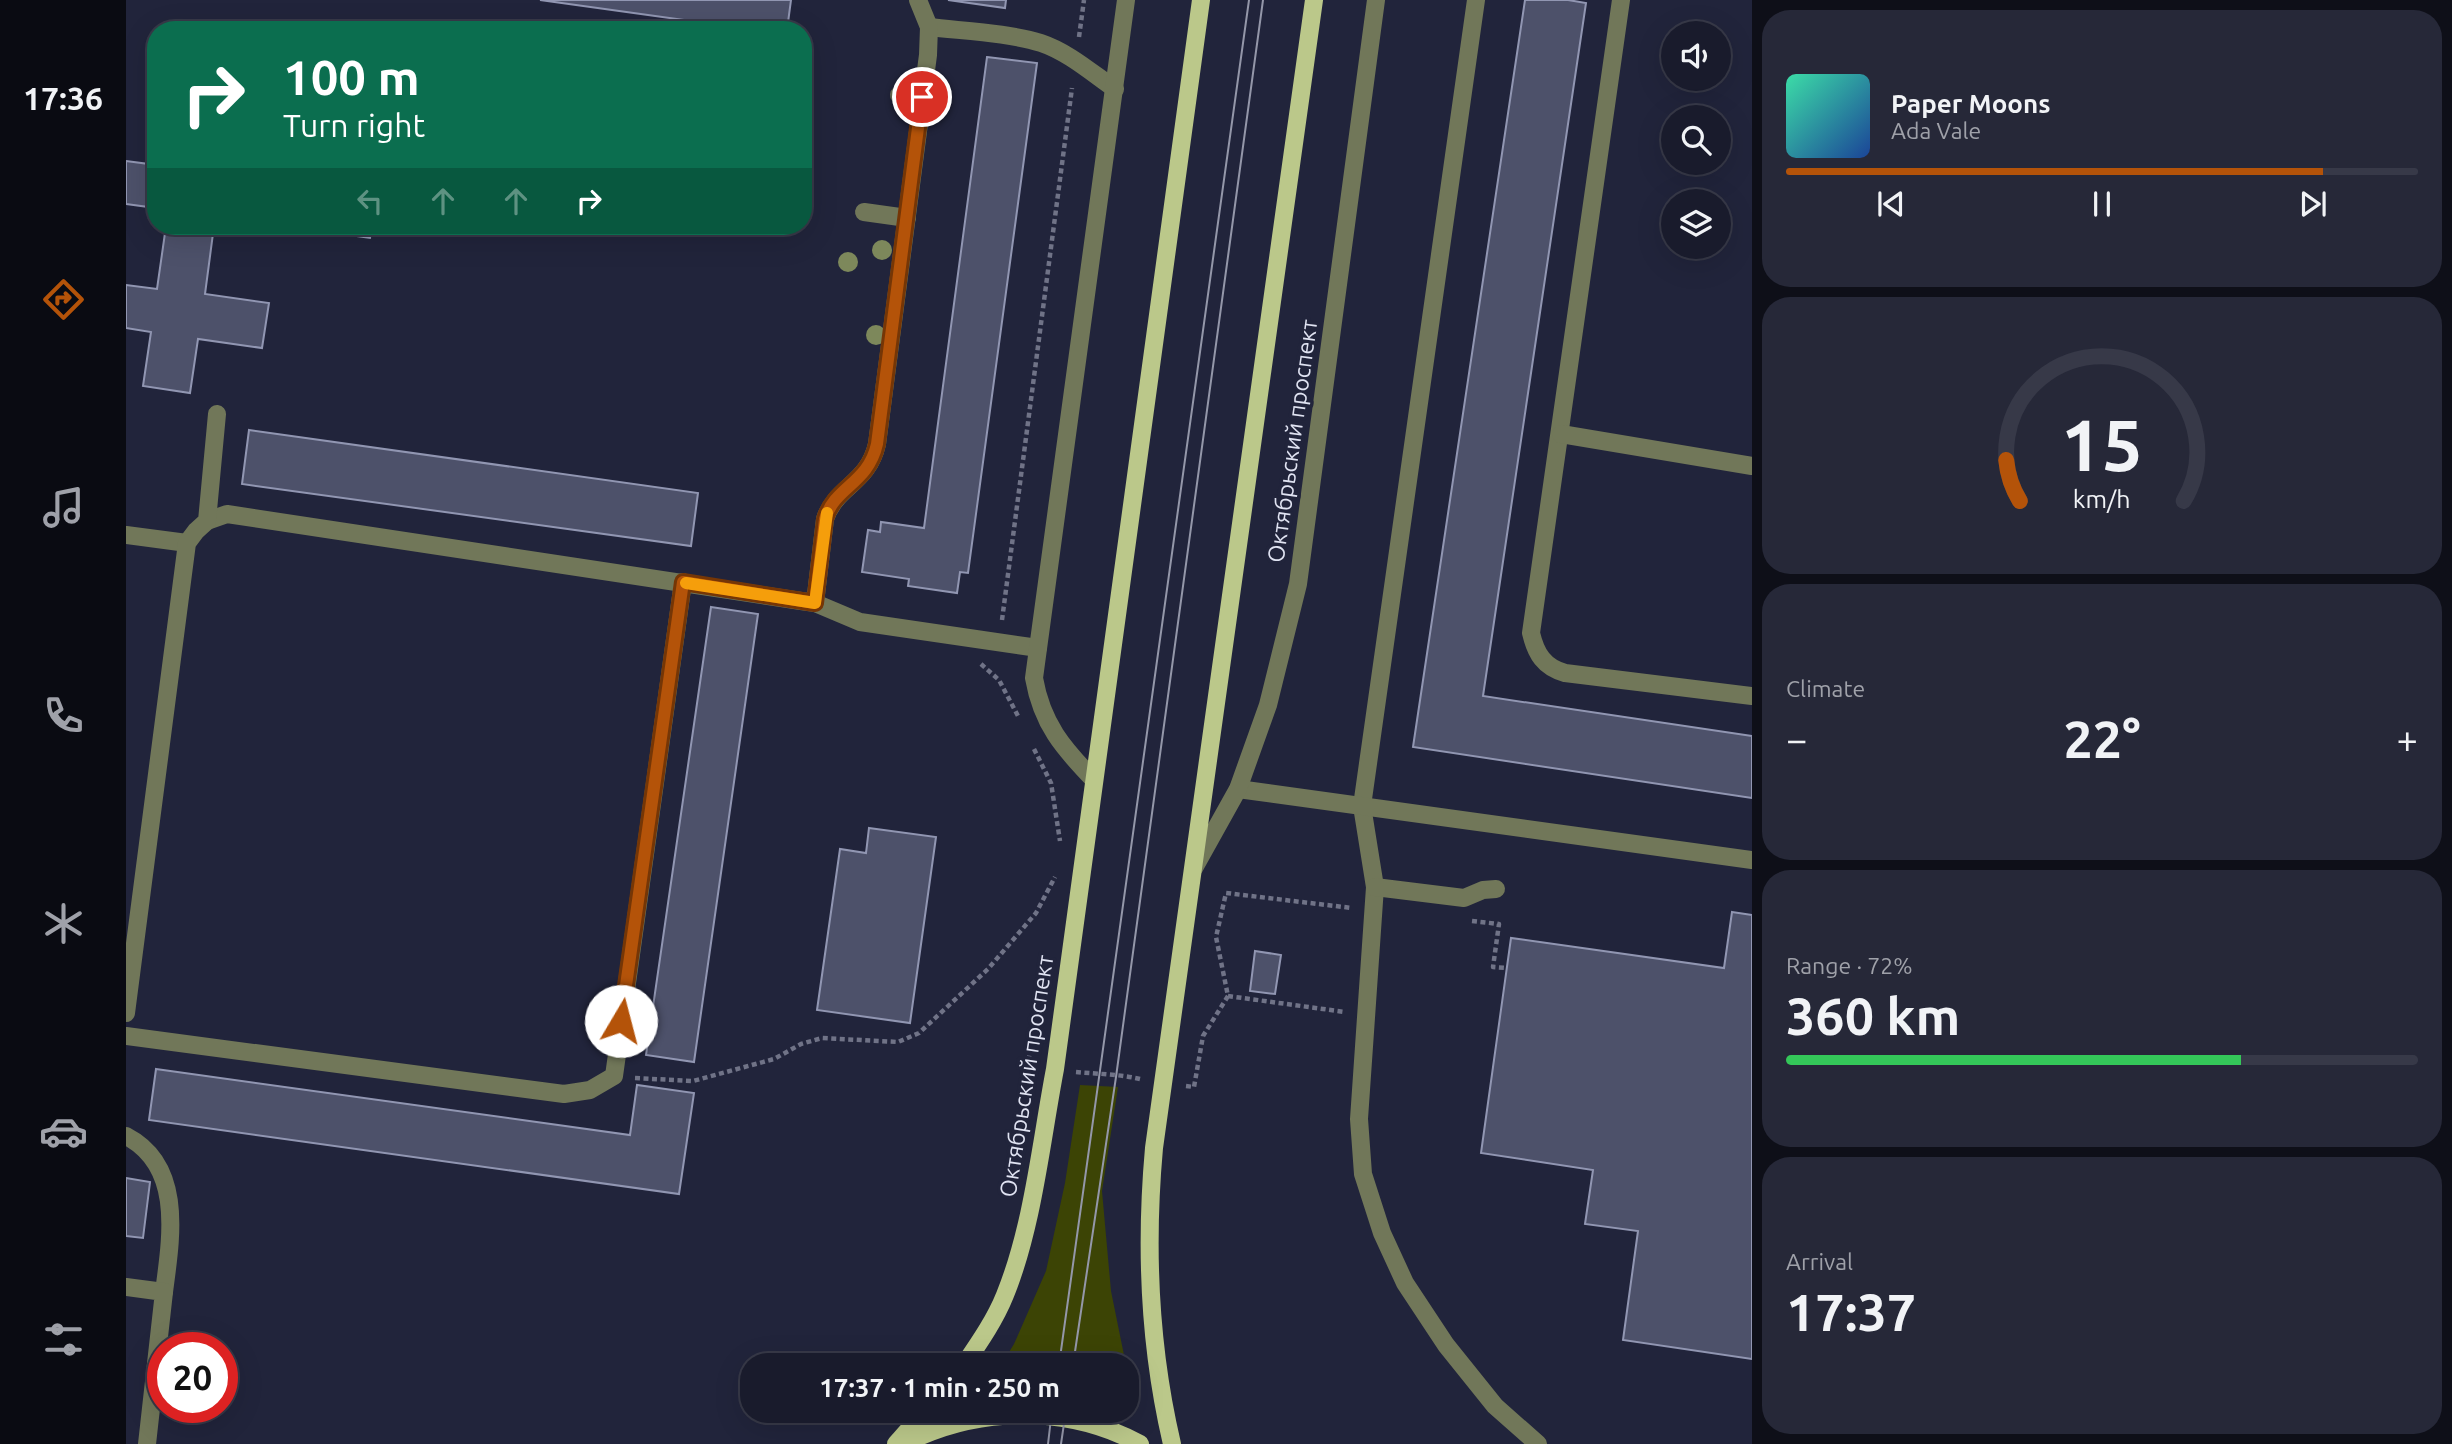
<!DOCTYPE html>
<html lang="en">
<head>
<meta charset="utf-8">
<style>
	body { margin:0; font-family:Ubuntu,sans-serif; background:#262838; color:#f1f3f6; height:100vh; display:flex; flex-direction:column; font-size:26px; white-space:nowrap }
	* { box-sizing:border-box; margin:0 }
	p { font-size:23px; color:#9fa1a9 }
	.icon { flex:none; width:38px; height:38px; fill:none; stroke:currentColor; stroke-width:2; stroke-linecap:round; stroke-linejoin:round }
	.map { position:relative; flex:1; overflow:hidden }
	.details { display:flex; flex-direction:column; gap:10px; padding:10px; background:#0e0f18; width:700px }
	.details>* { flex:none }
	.top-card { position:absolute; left:21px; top:21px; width:665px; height:214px; border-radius:28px; box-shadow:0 7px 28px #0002,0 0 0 2px #373948; background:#0b6e4f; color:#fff; overflow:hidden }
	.fabs { position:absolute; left:1535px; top:21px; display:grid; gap:14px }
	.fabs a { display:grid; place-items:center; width:70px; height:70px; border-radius:50%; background:#191b2c; box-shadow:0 7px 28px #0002,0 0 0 2px #373948; font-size:35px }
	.speed { position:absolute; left:21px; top:1332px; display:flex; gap:14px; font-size:35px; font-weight:700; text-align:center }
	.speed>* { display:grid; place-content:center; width:91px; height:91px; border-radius:50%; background:#191b2c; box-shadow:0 7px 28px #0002,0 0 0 2px #373948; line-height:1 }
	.speed .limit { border:10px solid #d22; background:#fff; color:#111 }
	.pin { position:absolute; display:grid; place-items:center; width:60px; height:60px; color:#fff; margin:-30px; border:4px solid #fff; border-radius:50%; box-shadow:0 2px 7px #0007 }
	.me { position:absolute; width:77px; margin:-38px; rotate:8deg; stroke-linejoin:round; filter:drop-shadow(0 0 5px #0008) }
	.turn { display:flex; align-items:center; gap:24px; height:147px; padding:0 21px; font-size:32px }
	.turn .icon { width:91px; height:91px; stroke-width:2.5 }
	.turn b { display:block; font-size:49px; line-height:60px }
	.lanes { display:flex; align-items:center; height:66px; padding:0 21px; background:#0003; justify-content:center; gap:35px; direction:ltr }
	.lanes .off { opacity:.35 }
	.big { font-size:52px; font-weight:700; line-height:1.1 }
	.details .widget { flex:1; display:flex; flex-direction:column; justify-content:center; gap:10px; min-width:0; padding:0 24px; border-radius:28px; background:#262838 }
	.details .dial { align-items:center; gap:0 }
	.dial svg { height:182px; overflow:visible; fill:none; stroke:#373948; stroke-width:7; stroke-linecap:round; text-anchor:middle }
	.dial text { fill:#f1f3f6; stroke:none }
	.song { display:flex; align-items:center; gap:21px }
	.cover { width:84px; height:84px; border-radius:10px; background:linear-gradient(135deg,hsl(160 70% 55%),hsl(220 70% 35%)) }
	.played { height:7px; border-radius:4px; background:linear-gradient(90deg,#b45309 85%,#373948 85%) }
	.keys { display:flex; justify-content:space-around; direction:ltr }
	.heat { display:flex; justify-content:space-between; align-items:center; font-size:38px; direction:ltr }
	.charge { height:10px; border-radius:5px; background:linear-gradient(90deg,#34c759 72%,#373948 0) }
	.trip { position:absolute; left:614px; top:1353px; width:399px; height:70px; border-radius:28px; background:#191b2c; box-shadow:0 7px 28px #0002,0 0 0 2px #373948; font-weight:700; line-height:70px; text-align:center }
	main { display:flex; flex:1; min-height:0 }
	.tabs { display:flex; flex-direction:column; width:126px; justify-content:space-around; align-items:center; background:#0a0b12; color:#9fa1a9 }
	.tabs .icon { width:49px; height:49px }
	.tabs .current { color:#b45309 }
	.tabs b { font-size:32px; color:#f1f3f6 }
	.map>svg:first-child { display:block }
</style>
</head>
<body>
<main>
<nav class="tabs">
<b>17:36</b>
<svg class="icon current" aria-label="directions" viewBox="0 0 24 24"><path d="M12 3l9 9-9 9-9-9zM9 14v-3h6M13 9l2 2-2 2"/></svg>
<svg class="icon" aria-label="music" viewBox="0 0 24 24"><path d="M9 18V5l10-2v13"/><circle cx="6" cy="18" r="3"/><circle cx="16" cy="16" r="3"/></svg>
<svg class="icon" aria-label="phone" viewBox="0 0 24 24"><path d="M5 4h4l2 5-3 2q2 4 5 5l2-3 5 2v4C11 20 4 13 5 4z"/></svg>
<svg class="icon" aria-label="climate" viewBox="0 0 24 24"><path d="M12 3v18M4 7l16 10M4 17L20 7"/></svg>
<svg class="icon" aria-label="car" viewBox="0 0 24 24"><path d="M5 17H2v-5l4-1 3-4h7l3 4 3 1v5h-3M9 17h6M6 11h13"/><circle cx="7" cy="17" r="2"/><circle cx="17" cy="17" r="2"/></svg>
<svg class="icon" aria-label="filters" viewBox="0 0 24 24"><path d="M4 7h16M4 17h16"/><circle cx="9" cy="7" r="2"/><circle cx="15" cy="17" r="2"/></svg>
</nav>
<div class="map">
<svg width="1626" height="1444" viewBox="0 0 1626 1444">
	<rect width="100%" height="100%" fill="#21243b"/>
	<!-- green -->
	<path fill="#3c4405" d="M 954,1085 L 992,1087 L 976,1191 L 985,1291 L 1000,1365 L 875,1365 L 888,1344 L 920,1271 L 939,1183 Z"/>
	<!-- building -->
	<g fill="#4d516a" stroke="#9196b2" stroke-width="2">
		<path d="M 414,0 L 665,0 L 661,30 L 630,30 Z"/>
		<path d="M 822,0 L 880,0 L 879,8 Z"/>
		<path d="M 1399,0 L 1442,0 L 1460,3 L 1357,696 L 1626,736 L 1626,798 L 1287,747 Z"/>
		<path d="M 861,57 L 911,63 L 842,573 L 834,572 L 831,593 L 782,586 L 783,579 L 736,572 L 742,530 L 754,532 L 755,522 L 798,528 Z"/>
		<path d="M 0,161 L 30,165 L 30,208 L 0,204 Z"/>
		<path d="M 40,226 L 88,226 L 79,294 L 143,303 L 136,348 L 72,339 L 64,393 L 17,386 L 25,332 L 0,328 L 0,285 L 31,289 Z"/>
		<path d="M 158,226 L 246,226 L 244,238 Z"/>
		<path d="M 123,430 L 572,493 L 565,546 L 116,484 Z"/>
		<path d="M 585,607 L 632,614 L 568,1062 L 520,1055 Z"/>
		<path d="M 743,828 L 810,837 L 784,1023 L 691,1010 L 714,849 L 740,853 Z"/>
		<path d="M 1606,912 L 1626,915 L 1626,1359 L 1497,1340 L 1512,1231 L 1459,1224 L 1467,1170 L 1355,1153 L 1385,938 L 1598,968 Z"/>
		<path d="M 1129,951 L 1155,955 L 1149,994 L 1124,991 Z"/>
		<path d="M 30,1069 L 504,1135 L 511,1085 L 568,1093 L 553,1194 L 23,1120 Z"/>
		<path d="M 0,1178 L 24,1182 L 17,1238 L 0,1236 Z"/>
	</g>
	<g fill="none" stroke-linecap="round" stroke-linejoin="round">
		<!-- path -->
		<g stroke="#707387" stroke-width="4.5" stroke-dasharray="5 3.5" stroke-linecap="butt">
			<path d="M 953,37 L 958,0"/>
			<path d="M 876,620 L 946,88"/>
			<path d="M 855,664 L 873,680 L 892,716"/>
			<path d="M 908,749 L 925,783 L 934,841"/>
			<path d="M 1346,921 L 1373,924 L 1367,967 L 1381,968"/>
			<path d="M 1102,996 L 1219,1012"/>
			<path d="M 907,1065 L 902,1064 L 909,1019"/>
			<path d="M 950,1072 C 971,1074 993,1074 1014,1079"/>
			<path d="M 509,1078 L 567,1081 L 648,1059 L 675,1044 L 696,1038 L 772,1042 L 793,1033 L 862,969 L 910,913 L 929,877"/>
			<path d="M 1060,1086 L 1068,1087 L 1077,1036 L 1102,996 L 1090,937 L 1100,893 L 1226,908"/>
		</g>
		<!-- minor -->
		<g stroke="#717759" stroke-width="18">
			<path d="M 1350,0 L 1236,806 L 1249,887 L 1233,1119 L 1237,1174 L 1256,1233 L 1279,1283 L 1320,1345 L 1369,1406 L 1412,1444"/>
			<path d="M 1495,0 L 1405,633 C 1410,654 1418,667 1439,673 L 1626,696"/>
			<path d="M 803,27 C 836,31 884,33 915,43 C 942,52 966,73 989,89"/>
			<path d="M 773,95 L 796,97"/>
			<path d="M 738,212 L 781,218"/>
			<path d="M 1435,434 L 1626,466"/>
			<path d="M 81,521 L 101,514 L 675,601 L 689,603 L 734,622 L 912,648"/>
			<path d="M 0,535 L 61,543"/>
			<path d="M 689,603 L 699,519 C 710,486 742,484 751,444 L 802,55 L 803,27 L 792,0"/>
			<path d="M 968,780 C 937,748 916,724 908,678 L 1000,0"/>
			<path d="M 1112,789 L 1626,860"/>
			<path d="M 1068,868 L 1112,789 L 1142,705 L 1172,584 L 1250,0"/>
			<path d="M 1249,887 L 1338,898 L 1357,890 L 1370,889"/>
			<path d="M 0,1013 L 61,543 L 70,531 L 81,521 L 91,414"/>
			<path d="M 0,1036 L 438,1094 L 464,1090 L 488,1076 L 557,582"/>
			<path d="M 0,1136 C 58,1166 45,1238 38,1292"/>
			<path d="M 0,1287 L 38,1292 L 21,1444"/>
		</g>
		<!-- major -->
		<g stroke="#bbc88a" stroke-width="18">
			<path d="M 838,1365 C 853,1343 869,1320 879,1295 C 907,1226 915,1142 929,1069 L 1075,0"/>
			<path d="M 770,1444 L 800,1410"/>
			<path d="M 778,1444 C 851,1406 941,1405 1014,1444"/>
			<path d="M 1046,1444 C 1023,1346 1019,1248 1028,1148 L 1188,0"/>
		</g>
		<!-- tram -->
		<g stroke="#9497a9" stroke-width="2">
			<path d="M 933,1365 L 1123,0"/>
			<path d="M 947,1365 L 990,1077 L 1137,0"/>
			<path d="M 922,1444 L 926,1410"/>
			<path d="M 935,1444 L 940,1410"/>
		</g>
	</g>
	<!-- trees -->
	<g fill="#7d885b">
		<circle cx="756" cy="250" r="10"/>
		<circle cx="722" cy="262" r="10"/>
		<circle cx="750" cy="335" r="10"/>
	</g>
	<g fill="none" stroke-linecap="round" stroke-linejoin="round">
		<!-- route casing -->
		<g stroke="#753606" stroke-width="18">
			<path id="route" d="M 495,1021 L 557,582 L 689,603 L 699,519 C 709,486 742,484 751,444 L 796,97"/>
		</g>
		<!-- route -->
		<use href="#route" stroke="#b45309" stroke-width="12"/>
		<!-- slow -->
		<path stroke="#f59e0b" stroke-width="12" d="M 560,583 L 689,603 L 701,513"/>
	</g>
	<g text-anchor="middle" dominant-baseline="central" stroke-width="7" stroke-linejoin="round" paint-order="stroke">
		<!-- street labels -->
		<g font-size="23" fill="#e0e3f2" stroke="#21243b">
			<text transform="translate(1166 441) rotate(-82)">Октябрьский проспект</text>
			<text transform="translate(900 1076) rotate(-81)">Октябрьский проспект</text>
		</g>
	</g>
</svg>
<div class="fabs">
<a><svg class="icon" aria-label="sound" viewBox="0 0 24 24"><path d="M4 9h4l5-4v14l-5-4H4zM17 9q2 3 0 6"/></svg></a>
<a><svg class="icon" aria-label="search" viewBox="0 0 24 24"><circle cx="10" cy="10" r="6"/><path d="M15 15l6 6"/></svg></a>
<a><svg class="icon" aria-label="layers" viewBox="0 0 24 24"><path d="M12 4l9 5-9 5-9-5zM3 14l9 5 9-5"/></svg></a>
</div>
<div class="speed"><div class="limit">20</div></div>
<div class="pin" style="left:796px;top:97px;background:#d93025"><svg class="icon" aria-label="arrive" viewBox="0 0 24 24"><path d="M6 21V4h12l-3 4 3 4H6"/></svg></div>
<svg class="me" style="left:495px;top:1021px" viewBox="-20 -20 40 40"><circle r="19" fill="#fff"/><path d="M0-13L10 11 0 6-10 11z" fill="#b45309"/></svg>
<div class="trip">17:37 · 1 min · 250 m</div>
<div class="top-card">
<div class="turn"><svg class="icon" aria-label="right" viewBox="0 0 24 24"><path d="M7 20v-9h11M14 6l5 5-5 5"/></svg><div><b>100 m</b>Turn right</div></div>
<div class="lanes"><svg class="icon off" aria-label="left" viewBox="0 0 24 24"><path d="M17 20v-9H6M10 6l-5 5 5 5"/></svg><svg class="icon off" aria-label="ahead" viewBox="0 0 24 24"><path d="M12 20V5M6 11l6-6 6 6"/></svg><svg class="icon off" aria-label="ahead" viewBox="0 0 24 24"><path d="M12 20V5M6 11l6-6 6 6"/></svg><svg class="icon" aria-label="right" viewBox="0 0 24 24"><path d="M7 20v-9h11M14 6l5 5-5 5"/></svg></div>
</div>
</div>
<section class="details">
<div class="widget">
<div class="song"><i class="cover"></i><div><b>Paper Moons</b><p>Ada Vale</p></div></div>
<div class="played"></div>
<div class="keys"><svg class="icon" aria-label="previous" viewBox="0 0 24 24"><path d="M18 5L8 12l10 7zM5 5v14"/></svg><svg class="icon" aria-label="pause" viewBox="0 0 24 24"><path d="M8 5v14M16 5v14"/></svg><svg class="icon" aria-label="next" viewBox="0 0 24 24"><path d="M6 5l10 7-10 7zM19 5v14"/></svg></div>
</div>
<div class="widget dial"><svg viewBox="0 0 100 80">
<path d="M14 69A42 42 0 1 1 86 69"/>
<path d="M14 69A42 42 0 0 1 8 51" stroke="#b45309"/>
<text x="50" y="56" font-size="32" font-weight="700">15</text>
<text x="50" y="72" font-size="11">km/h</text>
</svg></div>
<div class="widget"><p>Climate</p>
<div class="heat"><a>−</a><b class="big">22°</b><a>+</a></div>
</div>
<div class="widget"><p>Range · 72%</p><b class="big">360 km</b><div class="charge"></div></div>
<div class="widget"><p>Arrival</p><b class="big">17:37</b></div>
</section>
</main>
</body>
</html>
